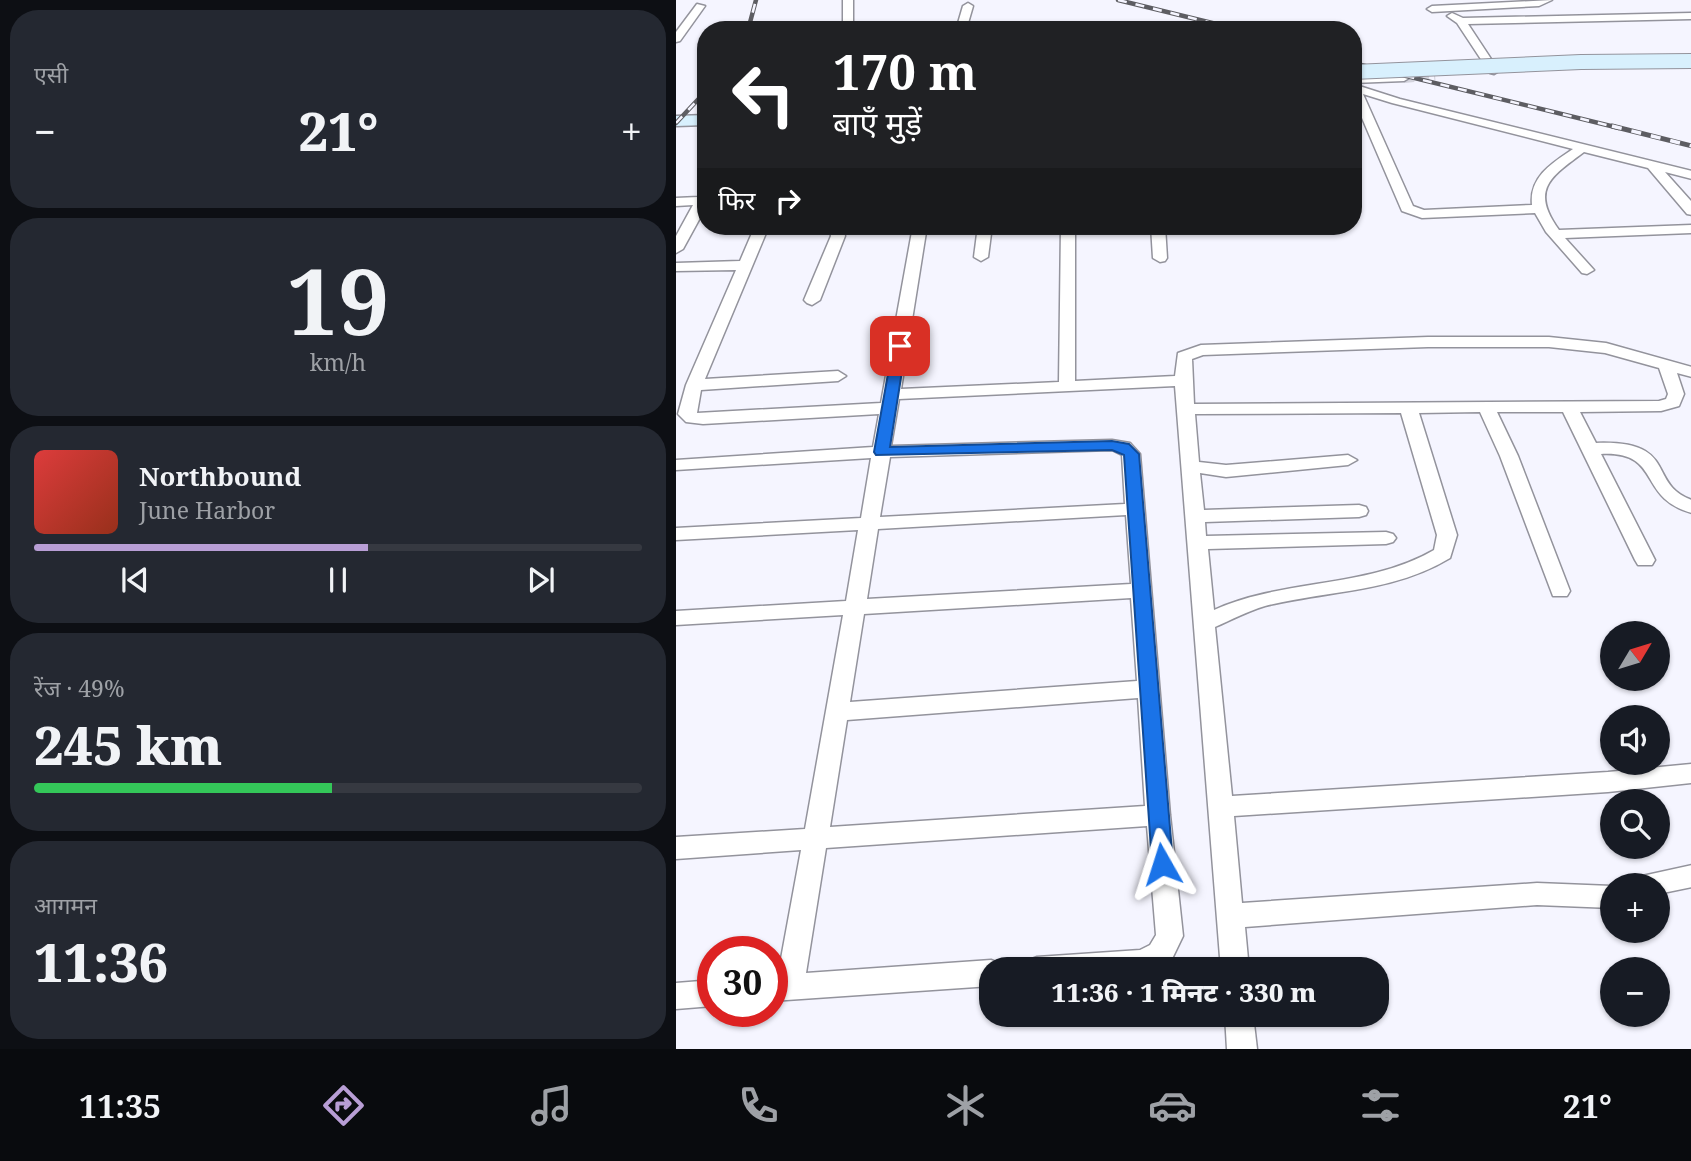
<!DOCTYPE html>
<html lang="hi">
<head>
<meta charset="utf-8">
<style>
	body { margin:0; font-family:"Noto Serif","Noto Sans Devanagari",serif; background:#242831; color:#f1f3f6; height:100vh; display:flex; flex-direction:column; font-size:26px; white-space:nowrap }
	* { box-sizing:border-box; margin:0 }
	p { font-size:23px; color:#9ea1a6 }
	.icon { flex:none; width:38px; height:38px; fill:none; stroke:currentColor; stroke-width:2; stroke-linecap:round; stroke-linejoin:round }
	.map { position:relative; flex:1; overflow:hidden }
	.panel { display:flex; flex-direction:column; gap:10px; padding:10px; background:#0d0f14; width:676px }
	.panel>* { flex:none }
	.guide { position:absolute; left:21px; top:21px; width:665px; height:214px; border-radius:28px; box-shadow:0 2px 5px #0004; background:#202124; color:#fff; overflow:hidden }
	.needle { width:46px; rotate:52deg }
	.fabs { position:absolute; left:924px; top:621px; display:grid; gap:14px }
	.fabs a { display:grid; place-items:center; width:70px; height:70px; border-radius:50%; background:#171b24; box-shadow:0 2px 5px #0004; font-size:35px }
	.speed { position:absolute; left:21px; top:936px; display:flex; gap:14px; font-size:35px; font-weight:700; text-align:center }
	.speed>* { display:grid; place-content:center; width:91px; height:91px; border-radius:50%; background:#171b24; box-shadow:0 2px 5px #0004; line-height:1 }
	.speed .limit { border:10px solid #d22; background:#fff; color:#111 }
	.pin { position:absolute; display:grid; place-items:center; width:60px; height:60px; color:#fff; margin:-30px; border-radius:14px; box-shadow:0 4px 10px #0006 }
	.me { position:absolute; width:77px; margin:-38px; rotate:354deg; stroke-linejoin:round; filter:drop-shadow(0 0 5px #0008) }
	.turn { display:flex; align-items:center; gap:24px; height:147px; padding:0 21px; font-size:32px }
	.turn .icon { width:91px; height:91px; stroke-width:2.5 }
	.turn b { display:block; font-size:49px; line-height:60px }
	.then { display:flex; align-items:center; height:66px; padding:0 21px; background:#0003; gap:14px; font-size:26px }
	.big { font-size:52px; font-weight:800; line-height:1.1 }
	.panel .tile { flex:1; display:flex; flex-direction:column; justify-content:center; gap:10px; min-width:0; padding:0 24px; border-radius:28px; background:#242831 }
	.panel .dial { align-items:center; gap:0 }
	.dial b { font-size:91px; line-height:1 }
	.song { display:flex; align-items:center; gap:21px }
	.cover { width:84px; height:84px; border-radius:10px; background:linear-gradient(135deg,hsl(0 70% 55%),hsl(10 70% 35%)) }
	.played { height:7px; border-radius:4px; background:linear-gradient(90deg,#b89ed5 55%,#363941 55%) }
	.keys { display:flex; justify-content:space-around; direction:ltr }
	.heat { display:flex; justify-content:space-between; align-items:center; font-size:38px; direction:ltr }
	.charge { height:10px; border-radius:5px; background:linear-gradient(90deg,#34c759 49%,#363941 0) }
	.trip { position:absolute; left:303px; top:957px; width:410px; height:70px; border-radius:28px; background:#171b24; box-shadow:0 2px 5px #0004; font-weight:800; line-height:70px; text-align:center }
	.tab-bar { display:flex; height:112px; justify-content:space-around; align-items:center; background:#090b0e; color:#9ea1a6 }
	.tab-bar .icon { width:49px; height:49px }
	.tab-bar .active { color:#b89ed5 }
	.tab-bar b { font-size:32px; color:#f1f3f6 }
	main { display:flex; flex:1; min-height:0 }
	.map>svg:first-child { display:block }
</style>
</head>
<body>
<main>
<section class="panel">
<div class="tile"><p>एसी</p>
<div class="heat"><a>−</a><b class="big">21°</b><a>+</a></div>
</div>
<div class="tile dial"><b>19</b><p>km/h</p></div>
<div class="tile">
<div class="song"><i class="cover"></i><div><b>Northbound</b><p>June Harbor</p></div></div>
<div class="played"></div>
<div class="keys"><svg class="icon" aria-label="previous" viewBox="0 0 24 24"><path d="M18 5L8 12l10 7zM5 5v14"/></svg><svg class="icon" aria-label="pause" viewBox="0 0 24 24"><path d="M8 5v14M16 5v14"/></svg><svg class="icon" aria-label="next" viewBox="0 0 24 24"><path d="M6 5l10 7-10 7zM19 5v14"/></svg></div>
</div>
<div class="tile"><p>रेंज · 49%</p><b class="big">245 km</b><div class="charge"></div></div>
<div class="tile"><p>आगमन</p><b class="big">11:36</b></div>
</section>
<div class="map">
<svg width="1016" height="1049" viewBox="0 0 1016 1049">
	<rect width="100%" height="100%" fill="#f5f5ff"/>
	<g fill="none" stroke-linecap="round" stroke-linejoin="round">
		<!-- street-tunnel -->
		<path stroke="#d4d4dd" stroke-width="10" stroke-dasharray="10 5" stroke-linecap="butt" d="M 728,78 L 759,75"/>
		<!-- street casing -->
		<g stroke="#93939c" stroke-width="3">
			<g id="street">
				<rect x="167" y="0" width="10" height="30"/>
				<path d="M 876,0 L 863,6 L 756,12 L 751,9 L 756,6 Z"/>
				<path d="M 292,3 L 297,6 L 290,30 L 280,30 L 287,6 Z"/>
				<path d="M 21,4 L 29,6 L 4,41 L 0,42 L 0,32 Z"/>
				<path d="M 1016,13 L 1016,19 L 792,24 L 823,71 L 818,74 L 814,73 L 781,23 L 771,16 L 776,13 L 787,18 Z"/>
				<path d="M 732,76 L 733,78 L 728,81 L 677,83 L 677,77 Z"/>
				<path d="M 677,84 L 724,99 L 1016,171 L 1016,179 L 989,172 L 1016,202 L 1016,215 L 1011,214 L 972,168 L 908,152 C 876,176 853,189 883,230 L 1016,225 L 1016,233 L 889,238 L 918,270 L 911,274 L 906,273 L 870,232 L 859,213 L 746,218 L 726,211 L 677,97 ZM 687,94 L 716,103 L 897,149 C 876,163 853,177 856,205 L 748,210 L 737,206 Z"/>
				<path d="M 30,190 L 30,207 L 7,249 L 0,253 L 0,236 L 17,205 L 0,206 L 0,198 L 22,197 Z"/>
				<path d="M 79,226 L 93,226 L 29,379 L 162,371 L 170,376 L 162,381 L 25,390 L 21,413 L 205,403 L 237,226 L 251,226 L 225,389 L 383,382 L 385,226 L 399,226 L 399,381 L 499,376 L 502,353 L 525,345 L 752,337 L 873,337 L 930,343 L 1016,367 L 1016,377 L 1001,373 L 1008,394 L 1003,406 L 985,411 L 904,412 L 920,443 C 1004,440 970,484 1016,500 L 1016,513 C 960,498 987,451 925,454 L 979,560 L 976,565 L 962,565 L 959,560 L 887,412 L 821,412 L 842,456 L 894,591 L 891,596 L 877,596 L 824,456 L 804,412 L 743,413 L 781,535 L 774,558 C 716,593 653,590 589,606 C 572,611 555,620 539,627 L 556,796 L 932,772 L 1016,764 L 1016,783 L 932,792 L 558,816 L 566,903 L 861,883 L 936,886 L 936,908 L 861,905 L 569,927 L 573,970 L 545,970 L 499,386 L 223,399 L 215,446 L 436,440 L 454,443 L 464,454 L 494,815 L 507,936 L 494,963 L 478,970 L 347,970 L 351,961 L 361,957 L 464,950 L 474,945 L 480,935 L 471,826 L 150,848 L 130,973 L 315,960 L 325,964 L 327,970 L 315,970 L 315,986 L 96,1001 L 96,975 L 102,975 L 125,850 L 0,859 L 0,837 L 129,829 L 167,615 L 0,625 L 0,611 L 170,601 L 182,530 L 0,540 L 0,528 L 185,518 L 195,458 L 0,470 L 0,460 L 197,447 L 203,414 L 27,424 L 10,422 L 2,414 L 10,385 L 60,270 L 0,271 L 0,263 L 64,261 ZM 752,347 L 873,347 L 929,353 L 983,368 L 992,394 L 990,399 L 983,401 L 518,404 L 516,359 L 527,355 ZM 725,413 L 761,535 L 758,550 C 690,589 609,578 538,610 L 532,549 L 710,544 L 717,542 L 720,538 L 717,534 L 710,532 L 530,536 L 529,522 L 683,517 L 690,515 L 692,511 L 690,507 L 683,505 L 528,510 L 524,473 L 550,477 L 672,465 L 681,460 L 672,455 L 550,465 L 523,462 L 519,414 ZM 436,450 L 446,455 L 449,504 L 204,517 L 214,457 ZM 450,515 L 455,584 L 191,599 L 202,529 ZM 455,598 L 461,681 L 174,702 L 188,614 ZM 462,698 L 469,806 L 154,827 L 171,720 Z"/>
				<path d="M 153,226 L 167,226 L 169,236 L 144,300 L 136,305 L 131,303 L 128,300 L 155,236 Z"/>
				<path d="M 302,226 L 316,226 L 312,257 L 305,261 L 298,257 Z"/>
				<path d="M 475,226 L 489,226 L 491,258 L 489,261 L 484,262 L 477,258 Z"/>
				<path d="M 521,226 L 535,226 L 536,227 L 529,231 Z"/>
				<path d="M 1016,865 L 1016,887 L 982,894 L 982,886 L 953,886 L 957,878 Z"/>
				<path d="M 37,980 L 37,1006 L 0,1009 L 0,983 Z"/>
				<path d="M 549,1015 L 577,1015 L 581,1049 L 551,1049 Z"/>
			</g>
		</g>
		<!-- secondary casing -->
		<g stroke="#93939c" stroke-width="3">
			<path id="secondary" d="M 30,115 L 30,125 L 0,126 L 0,116 Z"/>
		</g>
		<!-- street -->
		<use href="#street" fill="#fff" fill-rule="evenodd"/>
		<!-- secondary -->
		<use href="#secondary" fill="#d8f0fd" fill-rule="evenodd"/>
		<!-- rail-far1 casing -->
		<g stroke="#5d5d62" stroke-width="4.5">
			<g id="rail-far1">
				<path d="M 442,0 L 565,30"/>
				<path d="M 72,30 L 80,0"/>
				<path d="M 677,63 L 943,128"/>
				<path d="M 0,123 L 30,91"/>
			</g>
		</g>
		<!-- rail casing -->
		<g stroke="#5d5d62" stroke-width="5">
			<path id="rail" d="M 936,126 L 1016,146"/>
		</g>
		<!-- rail-far1 -->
		<use href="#rail-far1" stroke="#f5f5ff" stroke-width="2.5" stroke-dasharray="9" stroke-linecap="butt"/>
		<!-- rail -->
		<use href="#rail" stroke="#f5f5ff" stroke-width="3.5" stroke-dasharray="10" stroke-linecap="butt"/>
		<!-- secondary-bridge casing -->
		<g stroke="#93939c" stroke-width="16" stroke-linecap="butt">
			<path id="secondary-bridge" d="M 677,72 L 905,62 L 1016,61"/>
		</g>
		<!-- secondary-bridge -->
		<use href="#secondary-bridge" stroke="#d8f0fd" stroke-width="14"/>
	</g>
	<!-- route -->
	<path fill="#1a73e8" stroke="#114b97" stroke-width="2" d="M 224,342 L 230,346 L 214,447 L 436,441 L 453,444 L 463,454 L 497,864 L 494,870 L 486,873 L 479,870 L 476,864 L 448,455 L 436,450 L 200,455 L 198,452 L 217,346 Z"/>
</svg>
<div class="fabs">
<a><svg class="needle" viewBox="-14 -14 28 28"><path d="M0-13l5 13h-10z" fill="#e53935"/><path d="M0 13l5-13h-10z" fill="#9ea1a6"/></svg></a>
<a><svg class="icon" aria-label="sound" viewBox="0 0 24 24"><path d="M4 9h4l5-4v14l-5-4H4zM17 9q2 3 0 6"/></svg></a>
<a><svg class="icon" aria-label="search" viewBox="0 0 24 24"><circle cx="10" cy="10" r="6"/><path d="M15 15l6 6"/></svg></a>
<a>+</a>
<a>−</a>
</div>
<div class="speed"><div class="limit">30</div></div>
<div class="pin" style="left:224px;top:346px;background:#d93025"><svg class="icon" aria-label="arrive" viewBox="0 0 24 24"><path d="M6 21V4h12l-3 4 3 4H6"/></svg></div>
<svg class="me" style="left:486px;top:864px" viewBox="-20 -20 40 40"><path d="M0-17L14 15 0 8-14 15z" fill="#1a73e8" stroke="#fff" stroke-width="4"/></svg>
<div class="trip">11:36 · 1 मिनट · 330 m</div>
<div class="guide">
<div class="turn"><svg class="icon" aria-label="left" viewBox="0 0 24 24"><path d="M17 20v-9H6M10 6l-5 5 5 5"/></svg><div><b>170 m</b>बाएँ मुड़ें</div></div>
<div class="then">फिर<svg class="icon" aria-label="right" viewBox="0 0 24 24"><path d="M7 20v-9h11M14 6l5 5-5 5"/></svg></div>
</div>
</div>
</main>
<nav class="tab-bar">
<b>11:35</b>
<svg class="icon active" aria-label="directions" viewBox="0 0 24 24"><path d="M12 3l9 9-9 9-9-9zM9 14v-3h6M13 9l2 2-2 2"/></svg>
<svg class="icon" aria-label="music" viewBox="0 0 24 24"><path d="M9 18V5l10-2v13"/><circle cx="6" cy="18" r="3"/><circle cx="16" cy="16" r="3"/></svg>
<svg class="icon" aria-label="phone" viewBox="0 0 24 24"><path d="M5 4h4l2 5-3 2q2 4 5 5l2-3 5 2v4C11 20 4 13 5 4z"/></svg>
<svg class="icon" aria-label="climate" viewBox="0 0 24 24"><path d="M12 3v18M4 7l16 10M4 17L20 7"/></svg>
<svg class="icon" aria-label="car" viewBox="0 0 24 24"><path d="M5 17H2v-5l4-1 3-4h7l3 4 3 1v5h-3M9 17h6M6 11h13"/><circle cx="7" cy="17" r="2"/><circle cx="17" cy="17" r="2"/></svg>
<svg class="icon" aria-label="filters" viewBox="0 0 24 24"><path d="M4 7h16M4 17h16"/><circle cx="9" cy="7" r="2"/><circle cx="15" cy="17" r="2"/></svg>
<b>21°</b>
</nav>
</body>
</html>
